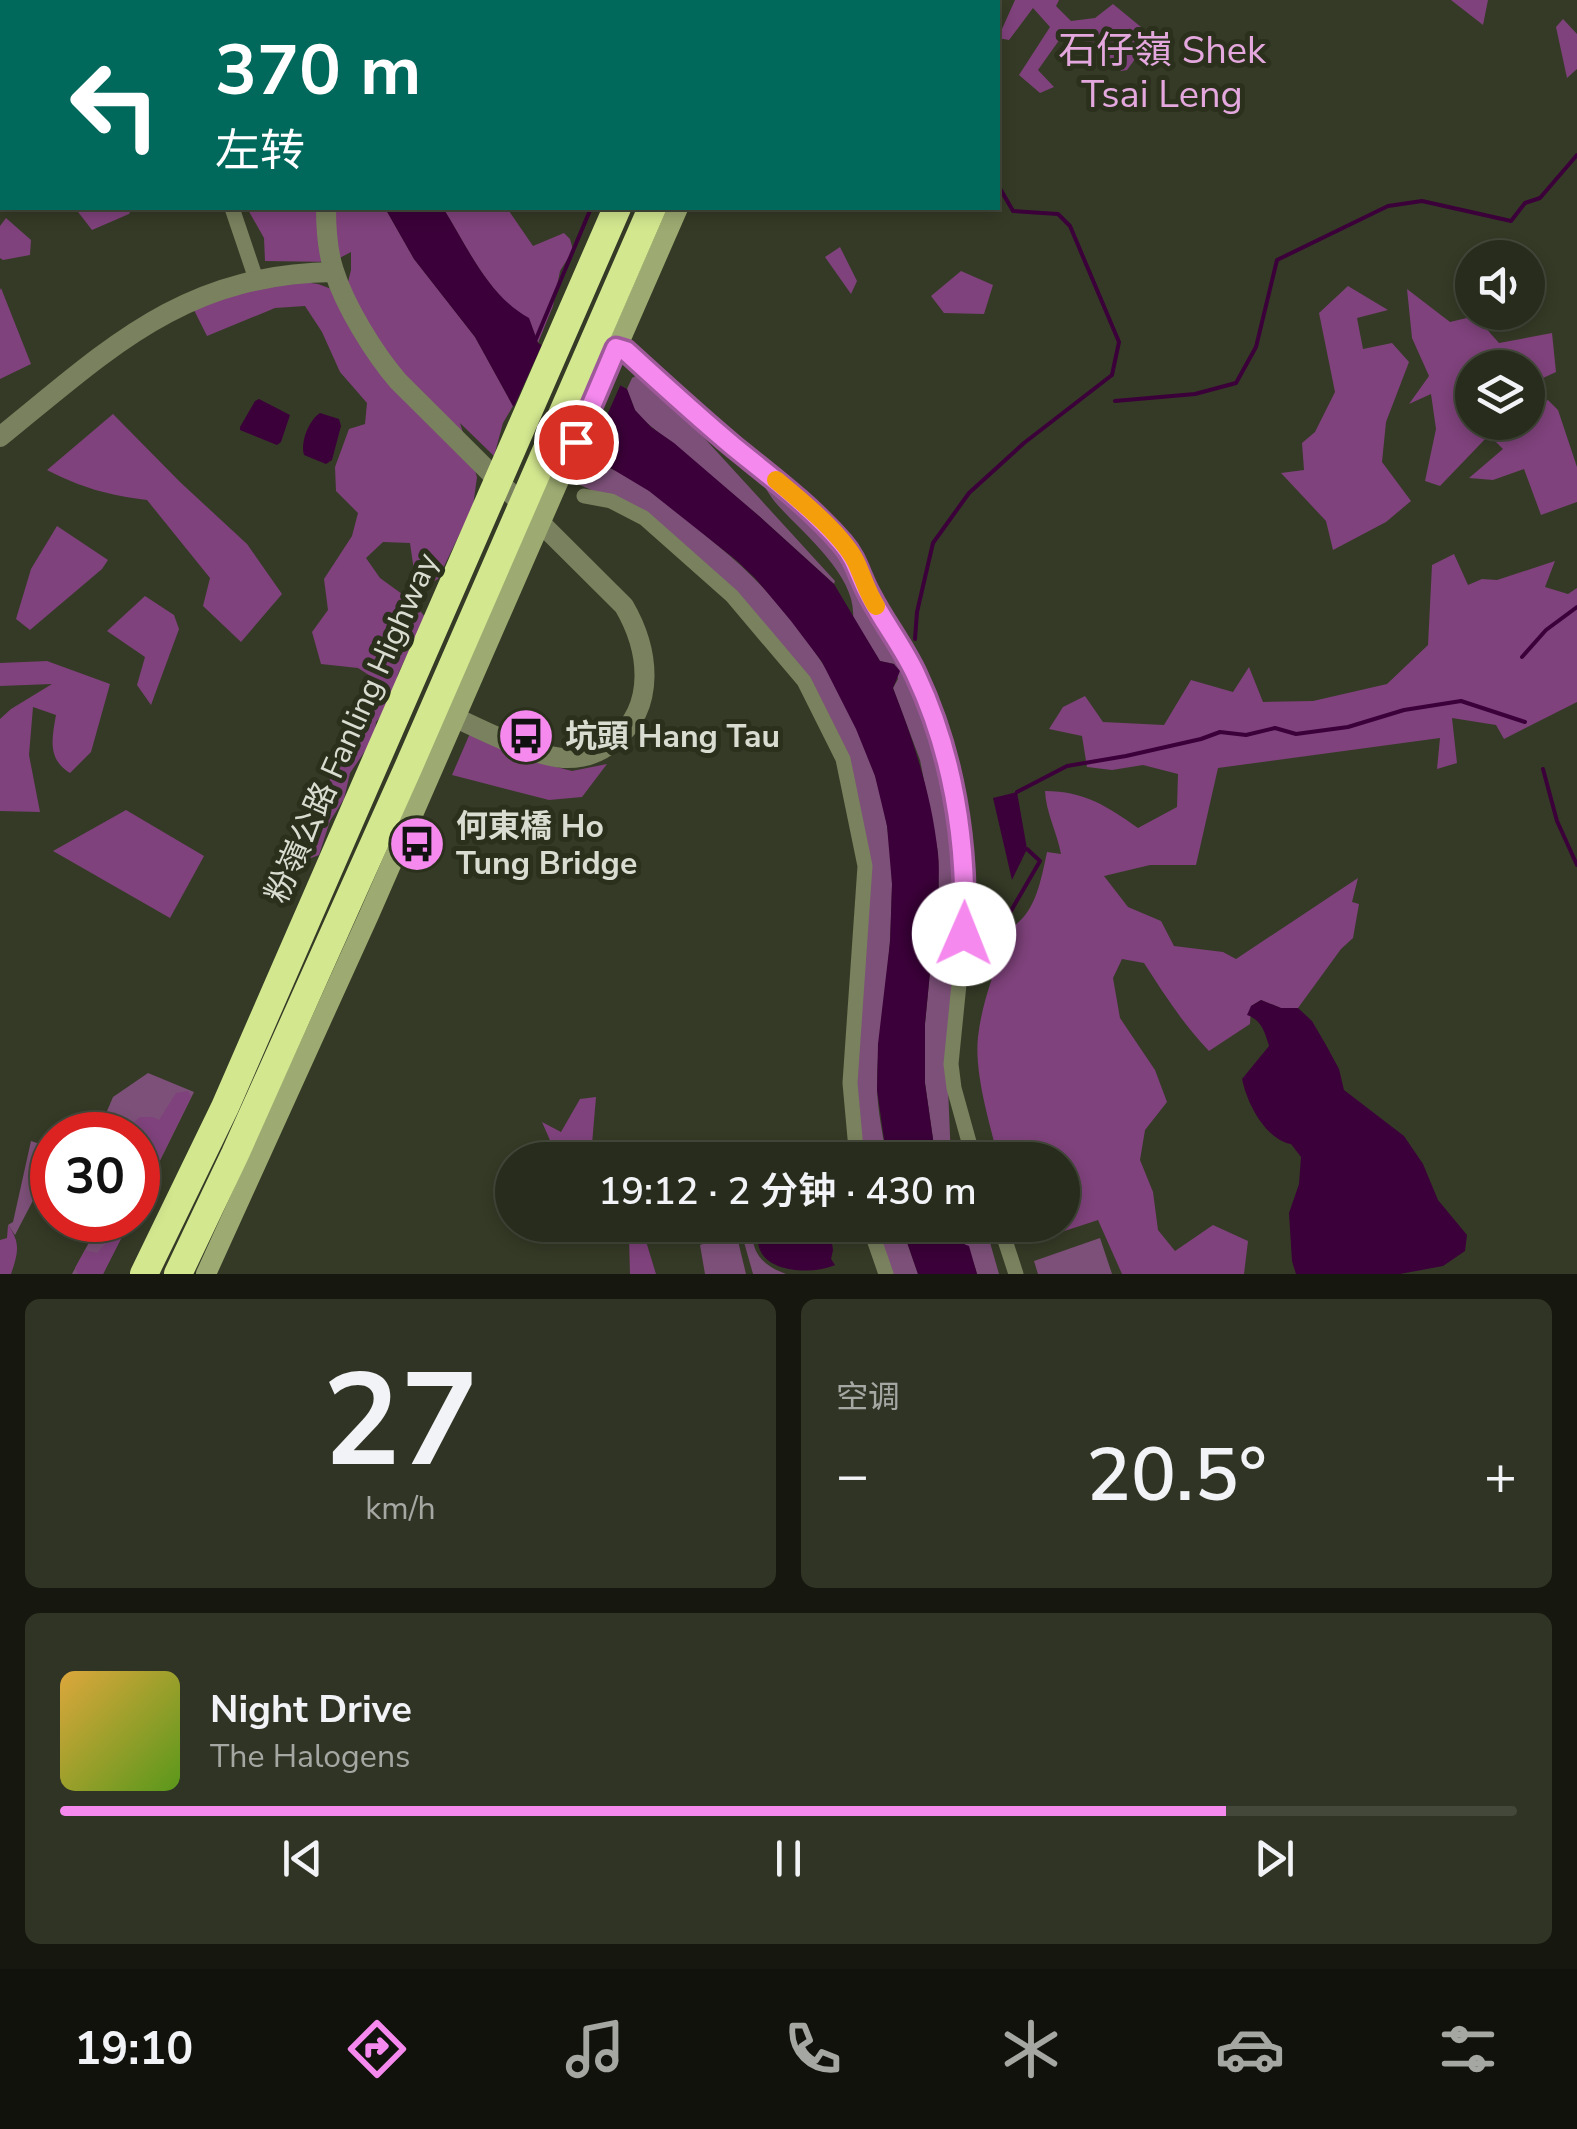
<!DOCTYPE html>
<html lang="zh">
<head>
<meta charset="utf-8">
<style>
	body { margin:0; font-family:"Nunito Sans","Noto Sans SC",sans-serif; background:#303425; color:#f1f3f6; height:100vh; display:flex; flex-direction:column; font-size:38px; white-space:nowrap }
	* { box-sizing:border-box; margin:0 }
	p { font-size:32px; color:#a5a7a3 }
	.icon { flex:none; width:55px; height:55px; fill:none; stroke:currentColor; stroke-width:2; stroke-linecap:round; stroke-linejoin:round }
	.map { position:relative; height:1274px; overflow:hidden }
	.details { display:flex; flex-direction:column; gap:25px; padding:25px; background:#16180f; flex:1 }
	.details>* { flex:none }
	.top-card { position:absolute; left:0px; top:0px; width:1000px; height:210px; box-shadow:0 5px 15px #0003,0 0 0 2px #44483b; background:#00695c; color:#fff; overflow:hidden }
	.buttons { position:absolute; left:1455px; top:240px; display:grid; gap:20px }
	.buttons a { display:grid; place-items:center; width:90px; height:90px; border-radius:50%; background:#282c1c; box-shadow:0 5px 15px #0003,0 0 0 2px #44483b; font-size:50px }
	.speed { position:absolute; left:30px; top:1112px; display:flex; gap:20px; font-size:50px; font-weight:700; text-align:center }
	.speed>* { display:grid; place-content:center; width:130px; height:130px; border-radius:50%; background:#282c1c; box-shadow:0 5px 15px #0003,0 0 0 2px #44483b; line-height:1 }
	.speed .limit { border:15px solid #d22; background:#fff; color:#111 }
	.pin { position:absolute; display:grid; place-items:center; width:85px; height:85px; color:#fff; margin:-42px; border:5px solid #fff; border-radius:50%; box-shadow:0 2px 10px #0007 }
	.me { position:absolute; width:110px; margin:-55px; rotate:1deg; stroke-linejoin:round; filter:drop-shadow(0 0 8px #0008) }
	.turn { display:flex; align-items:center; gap:35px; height:210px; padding:0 50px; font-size:45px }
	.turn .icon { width:130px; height:130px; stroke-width:2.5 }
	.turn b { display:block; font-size:70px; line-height:85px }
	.big { font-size:75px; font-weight:600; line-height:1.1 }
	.details .tile { flex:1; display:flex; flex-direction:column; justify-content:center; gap:15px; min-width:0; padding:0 35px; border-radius:15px; background:#303425 }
	.details .dial { align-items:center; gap:0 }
	.dial b { font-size:130px; line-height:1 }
	.song { display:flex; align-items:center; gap:30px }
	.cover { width:120px; height:120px; border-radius:15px; background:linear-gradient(135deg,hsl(40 70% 55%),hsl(90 70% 35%)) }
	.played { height:10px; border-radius:5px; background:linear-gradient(90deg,#f589ee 80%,#44483b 80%) }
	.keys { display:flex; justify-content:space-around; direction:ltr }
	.heat { display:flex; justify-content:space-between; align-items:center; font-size:55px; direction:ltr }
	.details .tiles { flex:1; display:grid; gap:25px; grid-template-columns:1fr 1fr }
	.tile:last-child { grid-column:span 2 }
	.trip { position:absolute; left:495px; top:1142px; width:585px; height:100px; border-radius:50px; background:#282c1c; box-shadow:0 5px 15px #0003,0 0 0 2px #44483b; font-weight:600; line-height:100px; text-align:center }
	.tab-bar { display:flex; height:160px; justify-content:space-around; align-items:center; background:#10120b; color:#a5a7a3 }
	.tab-bar .icon { width:70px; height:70px }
	.tab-bar .selected { color:#f589ee }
	.tab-bar b { font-size:45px; color:#f1f3f6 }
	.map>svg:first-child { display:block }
</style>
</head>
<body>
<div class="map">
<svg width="1577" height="1274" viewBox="0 0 1577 1274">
	<rect width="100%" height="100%" fill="#353a26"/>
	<!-- green -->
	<g fill="#7d5079">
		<path d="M 641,373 L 664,394 L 835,581 L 834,584 L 759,516 L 641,418 L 635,410 L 627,389 L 632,378 Z"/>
		<path d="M 598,465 C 636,472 687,520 717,545 C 817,626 893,756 892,887 C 891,912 891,938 888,963 C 884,1004 877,1044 877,1085 C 877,1109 883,1135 887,1160 L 862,1160 L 853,1087 L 871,862 L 848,758 L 804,670 L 648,516 L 578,484 L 580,469 Z"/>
		<path d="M 755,468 L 823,531 L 849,561 L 860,593 L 895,649 L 918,695 L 946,778 L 961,880 L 947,1063 L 951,1160 L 936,1160 L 925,1083 L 925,1024 L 933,941 L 945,926 L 939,905 L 938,852 L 920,760 L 893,688 L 898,679 L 894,664 L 880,661 L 853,618 C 857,575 801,532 775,502 C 767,492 761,480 755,468 Z"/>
		<path d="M 148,1073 L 194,1092 L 138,1205 L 138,1181 L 141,1181 L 153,1156 L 138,1135 L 109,1135 L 99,1130 L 113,1097 Z"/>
		<path d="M 31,1141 L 52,1148 L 52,1164 L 15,1235 L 8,1225 L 13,1222 Z"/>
		<path d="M 101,1220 L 130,1220 L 103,1274 L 72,1274 Z"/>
		<path d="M 695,1225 L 729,1225 L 731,1230 L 701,1240 L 696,1239 Z"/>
		<path d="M 876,1225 L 901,1225 L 918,1274 L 892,1274 Z"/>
		<path d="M 962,1225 L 985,1225 L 999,1274 L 977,1274 C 972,1251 962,1251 962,1225 Z"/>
		<path d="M 752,1233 C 753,1256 765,1266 786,1274 L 753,1274 L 742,1235 Z"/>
		<path d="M 731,1234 L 736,1236 L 738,1241 L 746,1274 L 705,1274 L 700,1245 Z"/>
		<path d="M 1100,1238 L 1112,1274 L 1038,1274 L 1034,1261 Z"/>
	</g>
	<!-- forest -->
	<g fill="#7f427c">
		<path d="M 1015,0 L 1059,0 L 1056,6 L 1071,21 L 1095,18 L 1113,4 L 1152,36 L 1127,70 L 1121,71 L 1076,34 L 1060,39 L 1038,70 L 1054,87 L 1040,93 L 1019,75 L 1050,27 L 1033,8 L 1009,40 L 998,38 Z"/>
		<path d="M 1451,0 L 1488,0 L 1483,25 Z"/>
		<path d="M 1563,19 L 1577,34 L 1577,69 L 1567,78 L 1556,27 Z"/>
		<path d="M 75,208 L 132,208 L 129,214 L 92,230 Z"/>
		<path d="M 247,208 L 385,208 L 414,259 L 475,337 L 513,406 L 503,423 L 494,456 L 460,423 L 477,477 L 473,506 L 438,579 L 422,588 L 415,578 L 410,543 L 383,542 L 366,558 L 380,578 L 413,602 L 425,617 L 398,674 L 390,706 L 376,722 L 374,738 L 350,773 L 344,799 L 330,821 L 319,855 L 303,861 L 302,847 L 372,677 L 358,668 L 321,664 L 312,632 L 328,610 L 324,579 L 352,536 L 358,513 L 336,491 L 335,467 L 349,429 L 365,424 L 367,403 L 340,372 L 322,332 L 305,306 L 275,308 L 207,336 L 192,306 L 290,280 L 318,284 L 345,294 L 351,270 L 351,252 L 332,262 L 265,261 L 264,238 Z"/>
		<path d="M 443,208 L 507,208 L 533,246 L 564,233 L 570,239 L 573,250 L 560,271 L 553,306 L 538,343 L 529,319 C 488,296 467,246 443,208 Z"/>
		<path d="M 6,218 L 31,240 L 30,255 L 3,260 L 0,258 L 0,226 Z"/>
		<path d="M 840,247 L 857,281 L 851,294 L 825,257 Z"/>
		<path d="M 961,271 L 993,285 L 984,314 L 944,313 L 931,296 Z"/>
		<path d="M 1348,286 L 1388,310 L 1357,318 L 1363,349 L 1392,343 L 1409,362 L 1386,422 L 1382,462 L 1411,501 L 1386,522 L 1333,550 L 1326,521 L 1281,473 L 1304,470 L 1302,443 L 1315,432 L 1335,392 L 1319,313 Z"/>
		<path d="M 1,288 L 31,364 L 0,379 L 0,290 Z"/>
		<path d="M 1407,289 L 1450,322 L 1475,316 L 1499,343 L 1552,333 L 1556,372 L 1528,385 L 1528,368 L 1472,368 L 1472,422 L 1528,422 L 1528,409 L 1548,400 L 1558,410 L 1577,467 L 1577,502 L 1541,515 L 1524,469 L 1493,480 L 1469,478 L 1503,449 L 1489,435 L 1440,486 L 1425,481 L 1436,429 L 1431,394 L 1409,404 L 1429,376 L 1412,338 Z"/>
		<path d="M 113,414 L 180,482 L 247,544 L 282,594 L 241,642 L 203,606 L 210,578 L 147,500 C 108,495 82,488 47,470 Z"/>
		<path d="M 57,526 L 108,560 L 102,569 L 30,630 L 16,619 L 31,569 Z"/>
		<path d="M 1454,554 L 1468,585 L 1482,579 L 1497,580 L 1555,561 L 1545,587 L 1568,594 L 1577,588 L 1577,702 L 1504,739 L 1496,725 L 1452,718 L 1457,763 L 1437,769 L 1440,738 L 1218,768 L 1196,865 L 1150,865 L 1104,876 L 1128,907 L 1161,921 L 1174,946 L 1223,952 L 1236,959 L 1358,878 L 1352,902 L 1359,904 L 1353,938 L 1341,949 L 1298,1008 L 1281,1008 L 1261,1000 L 1251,1006 L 1250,1024 L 1209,1051 C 1183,1024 1164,994 1144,963 L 1122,959 L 1113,978 L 1120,1018 L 1155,1070 L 1167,1102 L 1145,1130 L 1140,1160 L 1153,1192 L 1158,1230 L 1175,1251 L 1213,1225 L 1248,1241 L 1244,1274 L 1122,1274 L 1098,1220 L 1031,1242 L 1029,1225 L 1062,1225 L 1062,1160 L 999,1160 C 990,1125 974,1073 978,1037 C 981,1009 991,981 1000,954 L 979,936 C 1031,934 1038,895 1047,852 L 1061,854 C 1057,832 1046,813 1045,791 C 1084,791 1107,806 1138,828 L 1177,807 L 1178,774 L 1143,765 L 1112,770 L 1087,767 L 1082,736 L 1049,729 L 1063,707 L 1085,696 L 1103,722 L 1164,725 L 1191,680 L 1233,692 L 1249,667 L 1263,702 L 1313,701 L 1387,684 L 1428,645 L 1432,565 Z"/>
		<path d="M 145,596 L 174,615 L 179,629 L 151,705 L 137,685 L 145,657 L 107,631 Z"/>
		<path d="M 47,661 L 110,684 L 91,752 L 70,773 C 47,759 52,738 56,715 L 33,707 L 29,755 L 40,812 L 0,811 L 0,719 L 11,709 L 52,684 L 0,686 L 0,663 Z"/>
		<path d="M 471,731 L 537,762 L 572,771 L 607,764 L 582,797 L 549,800 L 452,775 Z"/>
		<path d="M 126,810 L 204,856 L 170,918 L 53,851 Z"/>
		<path d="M 188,1091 L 191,1097 L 155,1170 L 146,1171 L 145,1168 L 149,1156 L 138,1151 L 138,1135 L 133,1132 L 134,1122 L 140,1117 L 153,1117 L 159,1120 L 176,1093 Z"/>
		<path d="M 596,1097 L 592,1144 L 603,1160 L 582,1160 L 579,1152 L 553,1147 L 542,1122 L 561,1132 L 580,1099 Z"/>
		<path d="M 8,1225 C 21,1243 18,1253 11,1274 L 0,1274 L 0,1240 L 7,1238 Z"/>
		<path d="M 622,1225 L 641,1225 L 656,1274 L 630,1274 L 629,1236 Z"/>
		<path d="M 112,1236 L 122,1237 L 103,1274 L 78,1274 L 75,1268 L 85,1250 L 97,1253 Z"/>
	</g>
	<!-- water -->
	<g fill="#3b0039">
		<path d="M 385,208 L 443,208 C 467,246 488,296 529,318 L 538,343 L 627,389 L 635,410 L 651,427 L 674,443 L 759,516 L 834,584 L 880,661 L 894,664 L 900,671 L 893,688 C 914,742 932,796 938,854 C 941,877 934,901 946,922 L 943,930 L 933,941 L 925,1024 L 925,1083 L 936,1160 L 887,1160 L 877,1090 L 878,1044 L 890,942 L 892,884 L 887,826 L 875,776 L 856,729 L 822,662 L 791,621 L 755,578 L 736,560 L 649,491 L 609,467 L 586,463 L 513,406 L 475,337 L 414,259 Z"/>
		<path d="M 259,399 L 290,415 L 281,442 L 277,445 L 240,430 L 240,427 L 255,401 Z"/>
		<path d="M 320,413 L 339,419 L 341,426 L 332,460 L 326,464 L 304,455 C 300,442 309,420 320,413 Z"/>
		<path d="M 1017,792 L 1027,849 L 1012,880 L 993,798 Z"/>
		<path d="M 1261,1000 L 1281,1008 L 1298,1008 L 1312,1021 L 1326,1045 L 1339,1069 L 1344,1090 L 1404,1136 L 1423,1164 L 1438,1200 L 1467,1235 L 1465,1251 L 1443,1266 L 1400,1274 L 1296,1274 L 1292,1261 L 1289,1213 L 1299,1184 L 1301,1157 L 1291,1144 C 1265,1139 1247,1103 1242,1079 L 1269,1046 C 1265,1033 1262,1020 1247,1015 L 1251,1006 Z"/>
		<path d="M 756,1225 L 829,1225 L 833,1250 L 831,1259 L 835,1265 C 815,1274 770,1274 760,1250 C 757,1243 757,1233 756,1225 Z"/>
		<path d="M 901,1225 L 951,1225 L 956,1241 L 969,1246 L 977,1274 L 918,1274 Z"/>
	</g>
	<!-- pier -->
	<path fill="#353a26" d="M 544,340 L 619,381 L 620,386 L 584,467 L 512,411 Z"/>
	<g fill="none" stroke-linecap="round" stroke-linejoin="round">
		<!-- stream -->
		<g stroke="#3b0039" stroke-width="4">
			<path d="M 536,339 L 591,208"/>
			<path d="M 1115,401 L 1195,394 L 1236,383 L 1256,347 L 1277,260 L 1388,206 L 1422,201 L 1511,221 L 1525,203 L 1540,198 L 1577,155"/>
			<path d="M 915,639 L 917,612 L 933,543 L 969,493 L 1024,443 L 1112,375 L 1119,342 L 1070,226 L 1058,214 L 1013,211 L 998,185"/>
			<path d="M 1522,657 L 1546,630 L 1577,607"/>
			<path d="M 1543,769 L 1557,821 L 1577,865"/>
			<path d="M 1017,792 L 1067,766 L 1126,756 L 1201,739 L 1220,732 L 1246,735 L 1275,728 L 1296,734 L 1348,727 L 1404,710 L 1461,701 L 1525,722"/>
			<path d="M 982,924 L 1008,916 L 1040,861 L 1027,849"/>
		</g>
		<!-- minor -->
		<g stroke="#79815e" stroke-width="15">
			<path d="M 5,0 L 7,2"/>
			<path d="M 0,65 L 2,61"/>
			<path d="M 232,208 L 256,279"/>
			<path d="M 616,348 L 626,351 L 714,430 L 797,498 L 841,542 L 855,559 L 868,593 L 901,646 L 917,676 L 947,763 L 961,831 L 965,888 L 964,934 L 951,1064 L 954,1088 L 974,1160"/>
			<path d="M 584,496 L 611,501 L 644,518 L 732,596 L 804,681 L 843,759 L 865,866 L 850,1083 L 857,1160"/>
			<path d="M 869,1225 L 886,1274"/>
			<path d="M 1000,1225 L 1016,1274"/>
		</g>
		<!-- tertiary -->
		<g stroke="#79815e" stroke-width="20">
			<path d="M 391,2 L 392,0"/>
			<path d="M 326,208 C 326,229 327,250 334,271 C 345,306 374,353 398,381 L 624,606 C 649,649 657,706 614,741 C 600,753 582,759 563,758 C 533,756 482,730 454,717"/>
			<path d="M 0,437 C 110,348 183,274 334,272"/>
		</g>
		<!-- secondary -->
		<g stroke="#9dab72" stroke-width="20">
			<path d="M 768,2 L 769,0"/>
			<path d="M 206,1274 L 369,915 L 678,208"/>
		</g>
		<!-- motorway -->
		<g stroke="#d3e78f" stroke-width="28">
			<path d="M 708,2 L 709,0"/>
			<path d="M 741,2 L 742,0"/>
			<path d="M 144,1274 L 225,1107 L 617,208"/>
			<path d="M 178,1274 L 235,1154 L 408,768 L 652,208"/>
		</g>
	</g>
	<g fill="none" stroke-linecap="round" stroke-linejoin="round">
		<!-- route casing -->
		<g stroke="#9f599b" stroke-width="25">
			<path id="route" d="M 576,442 L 616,348 L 626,351 C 661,383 697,416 734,447 C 771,477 810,506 842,543 C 857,560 859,577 870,596 C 884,623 903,647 916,675 C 954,756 967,845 964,934"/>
		</g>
		<!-- route -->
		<use href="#route" stroke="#f589ee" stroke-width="18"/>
		<!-- slow -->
		<path stroke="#f59e0b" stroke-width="18" d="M 776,480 C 800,500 842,534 856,562 C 863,577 867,592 876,606"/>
	</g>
	<!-- icons -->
	<defs>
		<g id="bus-disc" transform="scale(2.875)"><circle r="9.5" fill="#f589ee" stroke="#2b301c"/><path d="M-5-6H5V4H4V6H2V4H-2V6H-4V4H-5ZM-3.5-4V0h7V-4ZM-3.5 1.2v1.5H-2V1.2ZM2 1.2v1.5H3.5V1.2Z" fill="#111"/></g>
	</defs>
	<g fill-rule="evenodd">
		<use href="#bus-disc" x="526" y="736"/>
		<use href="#bus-disc" x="417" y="844"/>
	</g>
	<g text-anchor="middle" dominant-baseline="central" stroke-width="10" stroke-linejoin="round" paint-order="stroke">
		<!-- street labels -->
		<g font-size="32" fill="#d9dcd0" stroke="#2b301c">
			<text transform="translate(352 728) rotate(-66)">粉嶺公路 Fanling Highway</text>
		</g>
		<!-- poi labels -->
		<g font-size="32" font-weight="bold" fill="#d9dcd0" stroke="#2b301c" text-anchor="start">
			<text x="565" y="736">坑頭 Hang Tau</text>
			<text x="456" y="826">何東橋 Ho<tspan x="456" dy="37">Tung Bridge</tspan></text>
		</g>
		<!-- quarter labels -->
		<g font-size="38" fill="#e4a8de" stroke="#2b301c">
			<text x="1162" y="50">石仔嶺 Shek<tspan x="1162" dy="44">Tsai Leng</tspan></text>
		</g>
	</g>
</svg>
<div class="buttons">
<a><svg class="icon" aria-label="sound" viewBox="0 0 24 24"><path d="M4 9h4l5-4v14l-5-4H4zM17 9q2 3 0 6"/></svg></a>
<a><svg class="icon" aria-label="layers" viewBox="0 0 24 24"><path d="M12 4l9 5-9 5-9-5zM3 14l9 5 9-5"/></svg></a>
</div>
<div class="speed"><div class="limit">30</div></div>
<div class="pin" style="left:576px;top:442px;background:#d93025"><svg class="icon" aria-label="arrive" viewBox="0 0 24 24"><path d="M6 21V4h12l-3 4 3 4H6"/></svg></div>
<svg class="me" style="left:964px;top:934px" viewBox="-20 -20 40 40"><circle r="19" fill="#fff"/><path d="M0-13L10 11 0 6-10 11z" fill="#f589ee"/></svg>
<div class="trip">19:12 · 2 分钟 · 430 m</div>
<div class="top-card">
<div class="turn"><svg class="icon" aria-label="left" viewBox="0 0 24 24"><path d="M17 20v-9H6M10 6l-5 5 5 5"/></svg><div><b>370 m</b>左转</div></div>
</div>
</div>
<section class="details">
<div class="tiles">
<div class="tile dial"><b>27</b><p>km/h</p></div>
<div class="tile"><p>空调</p>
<div class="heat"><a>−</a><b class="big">20.5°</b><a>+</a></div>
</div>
<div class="tile">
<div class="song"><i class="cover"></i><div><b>Night Drive</b><p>The Halogens</p></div></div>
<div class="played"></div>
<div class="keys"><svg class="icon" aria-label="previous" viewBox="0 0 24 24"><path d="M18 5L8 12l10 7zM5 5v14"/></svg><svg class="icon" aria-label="pause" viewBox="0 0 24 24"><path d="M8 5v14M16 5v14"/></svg><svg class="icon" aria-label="next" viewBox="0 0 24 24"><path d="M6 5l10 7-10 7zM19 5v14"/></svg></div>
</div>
</div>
</section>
<nav class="tab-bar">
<b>19:10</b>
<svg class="icon selected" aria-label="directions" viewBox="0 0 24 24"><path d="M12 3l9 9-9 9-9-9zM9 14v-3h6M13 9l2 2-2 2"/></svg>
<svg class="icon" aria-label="music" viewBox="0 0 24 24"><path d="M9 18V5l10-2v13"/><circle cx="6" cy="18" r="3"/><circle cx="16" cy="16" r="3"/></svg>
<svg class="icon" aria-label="phone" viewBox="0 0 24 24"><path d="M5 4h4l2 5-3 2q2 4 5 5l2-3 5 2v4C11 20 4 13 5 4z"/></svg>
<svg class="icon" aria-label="climate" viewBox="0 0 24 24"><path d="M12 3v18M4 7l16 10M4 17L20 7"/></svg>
<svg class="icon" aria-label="car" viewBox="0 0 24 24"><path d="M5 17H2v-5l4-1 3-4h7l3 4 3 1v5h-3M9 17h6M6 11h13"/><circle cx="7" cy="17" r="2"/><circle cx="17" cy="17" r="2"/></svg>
<svg class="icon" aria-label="filters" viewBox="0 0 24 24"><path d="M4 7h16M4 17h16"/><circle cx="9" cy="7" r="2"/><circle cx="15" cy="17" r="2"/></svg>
</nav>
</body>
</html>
